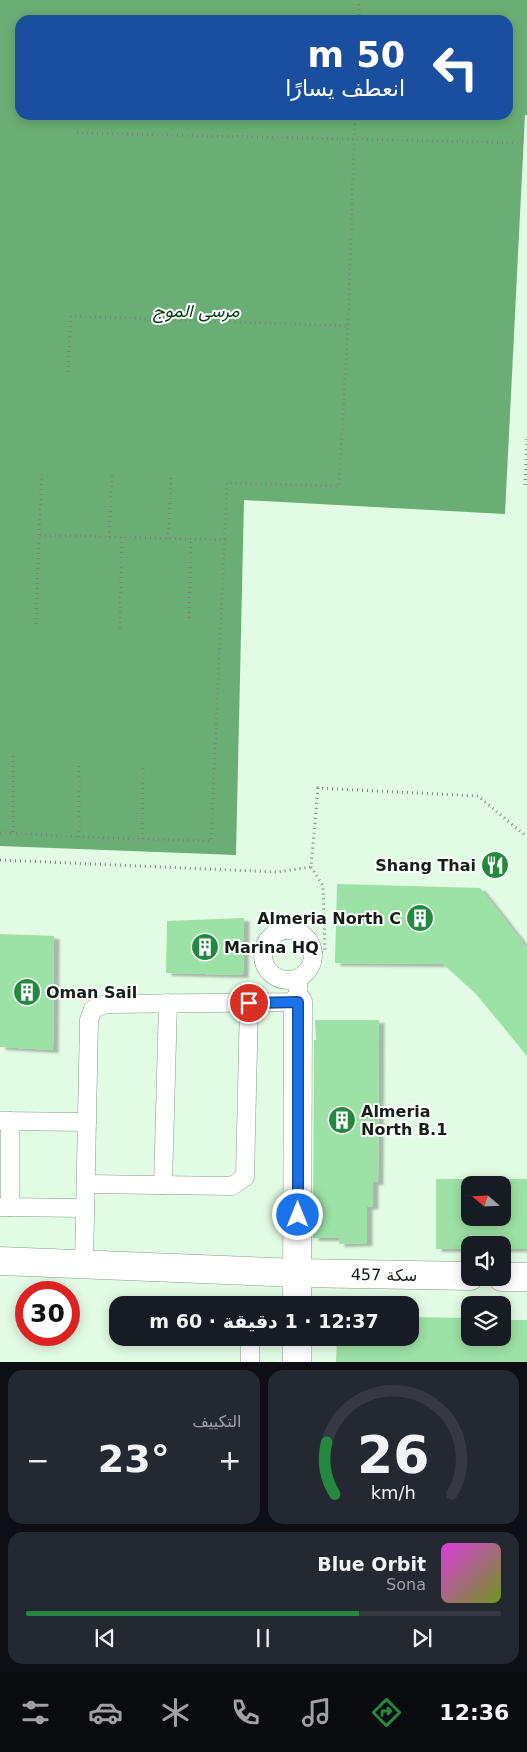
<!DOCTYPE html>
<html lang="ar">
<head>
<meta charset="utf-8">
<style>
	body { margin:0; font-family:"DejaVu Sans",Vazirmatn,sans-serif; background:#242831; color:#f1f3f6; direction:rtl; height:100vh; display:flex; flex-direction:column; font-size:19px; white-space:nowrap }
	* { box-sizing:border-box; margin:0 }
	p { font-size:16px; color:#9ea1a6 }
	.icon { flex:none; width:28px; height:28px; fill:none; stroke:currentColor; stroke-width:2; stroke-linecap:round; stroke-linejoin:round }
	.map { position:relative; height:1362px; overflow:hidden; direction:ltr }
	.side { display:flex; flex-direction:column; gap:8px; padding:8px; background:#0d0f14; flex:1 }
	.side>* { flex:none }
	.banner { position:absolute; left:15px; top:15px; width:498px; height:105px; border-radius:15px; box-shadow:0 2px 12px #0003; direction:rtl; background:#1a4fa0; color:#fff; overflow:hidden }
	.needle { width:32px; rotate:289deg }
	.fabs { position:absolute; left:461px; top:1176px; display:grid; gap:10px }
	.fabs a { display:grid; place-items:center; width:50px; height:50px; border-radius:10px; background:#171b24; box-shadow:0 2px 12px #0003; font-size:25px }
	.speed { position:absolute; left:15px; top:1281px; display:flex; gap:10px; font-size:25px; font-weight:700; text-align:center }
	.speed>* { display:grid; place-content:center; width:65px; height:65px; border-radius:50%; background:#171b24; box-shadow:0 2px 12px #0003; line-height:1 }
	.speed .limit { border:8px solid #d22; background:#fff; color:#111 }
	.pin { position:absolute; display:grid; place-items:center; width:42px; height:42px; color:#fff; margin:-21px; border:2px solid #fff; border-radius:50%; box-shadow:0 1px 5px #0007 }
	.me { position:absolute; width:55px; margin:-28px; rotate:0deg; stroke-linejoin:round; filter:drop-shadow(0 0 4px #0008) }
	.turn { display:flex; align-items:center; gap:18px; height:105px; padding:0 25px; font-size:22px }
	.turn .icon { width:65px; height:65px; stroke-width:2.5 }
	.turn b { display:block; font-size:35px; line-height:42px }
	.big { font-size:38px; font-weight:700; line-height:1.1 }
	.side .widget { flex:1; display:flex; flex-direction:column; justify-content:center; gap:8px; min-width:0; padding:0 18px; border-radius:15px; background:#242831 }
	.side .dial { align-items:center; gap:0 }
	.dial svg { height:130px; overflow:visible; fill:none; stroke:#363941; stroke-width:7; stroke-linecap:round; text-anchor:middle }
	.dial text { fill:#f1f3f6; stroke:none }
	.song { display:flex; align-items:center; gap:15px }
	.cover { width:60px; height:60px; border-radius:8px; background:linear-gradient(135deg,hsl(300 70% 55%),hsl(80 70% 35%)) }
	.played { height:5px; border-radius:2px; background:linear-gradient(90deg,#24893e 70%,#363941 70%) }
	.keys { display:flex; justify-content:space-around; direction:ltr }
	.heat { display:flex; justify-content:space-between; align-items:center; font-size:28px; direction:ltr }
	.side .tiles { flex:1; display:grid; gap:8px; grid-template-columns:1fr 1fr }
	.widget:last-child { grid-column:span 2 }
	.trip { position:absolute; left:109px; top:1296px; width:310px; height:50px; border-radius:15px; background:#171b24; box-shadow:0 2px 12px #0003; font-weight:700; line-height:50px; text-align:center; direction:rtl }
	.tabs { display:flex; height:80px; justify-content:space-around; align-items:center; background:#090b0e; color:#9ea1a6 }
	.tabs .icon { width:35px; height:35px }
	.tabs .active { color:#24893e }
	.tabs b { font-size:22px; color:#f1f3f6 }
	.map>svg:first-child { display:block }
</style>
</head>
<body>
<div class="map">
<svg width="527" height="1362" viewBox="0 0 527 1362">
	<defs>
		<filter id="shadow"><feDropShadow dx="5.5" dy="3" stdDeviation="1" flood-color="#0004"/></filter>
	</defs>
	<rect width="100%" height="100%" fill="#e2fbe4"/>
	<!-- water -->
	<path fill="#6bae75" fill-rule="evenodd" d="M 0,0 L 527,0 L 527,115 L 525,115 L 505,514 L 244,500 L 236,855 L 0,846 ZM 20,20 L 508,20 L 508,115 L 20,115 Z"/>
	<!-- building -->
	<g fill="#9ce1a5" fill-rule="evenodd" filter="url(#shadow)">
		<path d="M 337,884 L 480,888 L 527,948 L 527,1056 L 476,994 L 443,964 L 335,963 Z"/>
		<path d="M 244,918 L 243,975 L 166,973 L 167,921 Z"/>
		<path d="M 0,934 L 54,936 L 53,1050 L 0,1047 Z"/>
		<path d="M 315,1020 L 379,1020 L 378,1182 L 373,1182 L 373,1206 L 367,1207 L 367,1243 L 339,1244 L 339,1238 L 313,1238 L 314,1040 L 316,1040 Z"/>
		<path d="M 436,1179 L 527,1179 L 527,1249 L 502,1249 L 502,1245 L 470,1245 L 470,1249 L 436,1249 ZM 470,1185 L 502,1185 L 502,1218 L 470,1218 Z"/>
		<path d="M 410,1317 L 470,1318 L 470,1338 L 502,1338 L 502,1320 L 527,1320 L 527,1362 L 336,1362 L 337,1338 L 410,1338 Z"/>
	</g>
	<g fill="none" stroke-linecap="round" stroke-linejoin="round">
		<!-- service casing -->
		<g stroke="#859b87" stroke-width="19">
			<g id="service">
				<circle cx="288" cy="955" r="25"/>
				<path d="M 0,1121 L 87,1122"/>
				<path d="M 10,1121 L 10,1207"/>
				<path d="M 86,1184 L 232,1186 L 245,1177 L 249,1003"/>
				<path d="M 163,1185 L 168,1003"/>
				<path d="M 0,1207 L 85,1208"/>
				<path d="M 84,1264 L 89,1020 L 93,1009 L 106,1004 L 298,1002 L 298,978"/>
				<path d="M 250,1338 L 250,1362"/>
			</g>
		</g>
		<!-- minor casing -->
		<g stroke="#859b87" stroke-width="29">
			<g id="minor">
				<path d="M 0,1261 L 297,1273 L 470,1276"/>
				<path d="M 502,1277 L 527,1277"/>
				<path d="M 297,1305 L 298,1002"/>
				<path d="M 297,1362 L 297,1338"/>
			</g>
		</g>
		<!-- path -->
		<g stroke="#778879" stroke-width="3" stroke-dasharray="1 4" stroke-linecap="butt">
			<path d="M 359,20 L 359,0"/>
			<path d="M 77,133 L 524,143"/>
			<path d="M 68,372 L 71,316 L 348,326"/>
			<path d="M 527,439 L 525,486 L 527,486"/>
			<path d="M 39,535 L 42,473"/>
			<path d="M 109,537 L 112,476"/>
			<path d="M 168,539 L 171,477"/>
			<path d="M 189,618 L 191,539"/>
			<path d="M 36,624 L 39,535 L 226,540"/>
			<path d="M 120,628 L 122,537"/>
			<path d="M 13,756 L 13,833 L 79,837"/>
			<path d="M 79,766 L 79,837 L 211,841 L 227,483 L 339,486 L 348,326 L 355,115"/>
			<path d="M 0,833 L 13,833"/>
			<path d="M 142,839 L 143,768"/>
			<path d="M 0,860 L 277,872 L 311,867 L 318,788 L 478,796 L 527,837"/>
			<path d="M 311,867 L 323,886 L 325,951 L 313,953"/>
		</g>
		<!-- service -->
		<use href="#service" stroke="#fff" stroke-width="18"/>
		<!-- minor -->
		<use href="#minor" stroke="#fff" stroke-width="28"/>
	</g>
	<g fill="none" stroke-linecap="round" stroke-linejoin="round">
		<!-- route casing -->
		<g stroke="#114b97" stroke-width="12">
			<path id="route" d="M 249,1003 L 298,1002 L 298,1215"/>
		</g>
		<!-- route -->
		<use href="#route" stroke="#1a73e8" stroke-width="9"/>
	</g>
	<!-- icons -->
	<defs>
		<g id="restaurant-disc" transform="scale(1.4375)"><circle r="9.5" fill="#24893e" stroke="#fff"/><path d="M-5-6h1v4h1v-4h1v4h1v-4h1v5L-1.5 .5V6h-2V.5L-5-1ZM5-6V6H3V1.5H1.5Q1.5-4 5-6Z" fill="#fff"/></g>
		<g id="building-disc" transform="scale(1.4375)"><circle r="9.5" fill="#24893e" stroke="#fff"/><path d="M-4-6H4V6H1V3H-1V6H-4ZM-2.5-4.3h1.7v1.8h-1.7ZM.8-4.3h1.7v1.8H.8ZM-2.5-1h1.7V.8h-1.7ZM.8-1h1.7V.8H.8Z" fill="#fff"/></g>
	</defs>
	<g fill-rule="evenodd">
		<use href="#restaurant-disc" x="495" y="865"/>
		<use href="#building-disc" x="420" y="918"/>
		<use href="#building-disc" x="205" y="947"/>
		<use href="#building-disc" x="27" y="992"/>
		<use href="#building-disc" x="342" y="1120"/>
	</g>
	<g text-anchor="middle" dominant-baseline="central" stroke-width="4" stroke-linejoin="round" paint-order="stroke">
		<!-- poi labels -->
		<g font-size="16" font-weight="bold" fill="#151e16" stroke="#fff" text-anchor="start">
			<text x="476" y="865" text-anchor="end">Shang Thai</text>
			<text x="401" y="918" text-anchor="end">Almeria North C</text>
			<text x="224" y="947">Marina HQ</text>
			<text x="46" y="992">Oman Sail</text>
			<text x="361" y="1111">Almeria<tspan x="361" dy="18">North B.1</tspan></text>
		</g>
		<!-- street labels -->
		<g font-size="16" fill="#151e16" stroke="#fff">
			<text transform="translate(384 1275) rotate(1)">سكة 457</text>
		</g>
		<!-- water labels -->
		<g font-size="18" font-style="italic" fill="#063914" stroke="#fff">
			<text x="196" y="310">مرسى الموج</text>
		</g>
	</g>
</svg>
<div class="fabs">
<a><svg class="needle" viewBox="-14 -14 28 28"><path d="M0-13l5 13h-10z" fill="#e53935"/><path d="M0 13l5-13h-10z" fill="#9ea1a6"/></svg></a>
<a><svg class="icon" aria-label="sound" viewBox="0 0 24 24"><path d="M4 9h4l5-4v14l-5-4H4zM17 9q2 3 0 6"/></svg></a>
<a><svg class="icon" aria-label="layers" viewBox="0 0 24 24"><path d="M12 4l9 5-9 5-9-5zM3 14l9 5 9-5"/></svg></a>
</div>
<div class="speed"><div class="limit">30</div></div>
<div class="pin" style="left:249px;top:1003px;background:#d93025"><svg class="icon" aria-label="arrive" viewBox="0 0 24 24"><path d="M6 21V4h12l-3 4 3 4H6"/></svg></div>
<svg class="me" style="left:298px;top:1215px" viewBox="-20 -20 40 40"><circle r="17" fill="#1a73e8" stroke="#fff" stroke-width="3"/><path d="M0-11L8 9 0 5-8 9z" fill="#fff"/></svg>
<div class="trip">12:37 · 1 دقيقة · 60 m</div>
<div class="banner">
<div class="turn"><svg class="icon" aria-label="left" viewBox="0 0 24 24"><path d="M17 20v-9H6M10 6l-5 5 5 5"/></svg><div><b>50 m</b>انعطف يسارًا</div></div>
</div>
</div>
<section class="side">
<div class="tiles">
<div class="widget dial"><svg viewBox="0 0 100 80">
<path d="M14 69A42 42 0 1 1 86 69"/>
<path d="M14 69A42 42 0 0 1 9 37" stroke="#24893e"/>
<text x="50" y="56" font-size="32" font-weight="700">26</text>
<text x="50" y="72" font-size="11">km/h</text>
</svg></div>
<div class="widget"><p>التكييف</p>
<div class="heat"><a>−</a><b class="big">23°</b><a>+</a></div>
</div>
<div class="widget">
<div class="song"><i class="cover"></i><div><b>Blue Orbit</b><p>Sona</p></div></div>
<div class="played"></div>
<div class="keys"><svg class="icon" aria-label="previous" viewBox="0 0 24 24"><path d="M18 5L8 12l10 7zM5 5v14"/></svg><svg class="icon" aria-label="pause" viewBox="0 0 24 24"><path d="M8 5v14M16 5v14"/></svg><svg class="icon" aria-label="next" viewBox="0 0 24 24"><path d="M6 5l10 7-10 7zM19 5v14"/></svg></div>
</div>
</div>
</section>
<nav class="tabs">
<b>12:36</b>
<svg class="icon active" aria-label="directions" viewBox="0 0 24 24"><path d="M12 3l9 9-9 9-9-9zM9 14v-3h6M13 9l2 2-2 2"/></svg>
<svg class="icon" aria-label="music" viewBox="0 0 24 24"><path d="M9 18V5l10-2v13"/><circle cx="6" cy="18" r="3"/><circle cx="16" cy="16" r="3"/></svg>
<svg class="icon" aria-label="phone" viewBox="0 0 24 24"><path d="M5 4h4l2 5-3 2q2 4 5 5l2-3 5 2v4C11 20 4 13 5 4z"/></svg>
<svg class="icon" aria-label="climate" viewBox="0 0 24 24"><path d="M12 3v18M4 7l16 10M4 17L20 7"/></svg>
<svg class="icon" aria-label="car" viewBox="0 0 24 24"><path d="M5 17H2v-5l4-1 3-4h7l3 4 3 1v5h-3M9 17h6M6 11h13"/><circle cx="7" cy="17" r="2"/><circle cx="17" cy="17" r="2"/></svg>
<svg class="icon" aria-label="filters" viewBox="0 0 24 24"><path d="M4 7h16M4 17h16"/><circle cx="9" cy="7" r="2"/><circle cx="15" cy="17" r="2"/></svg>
</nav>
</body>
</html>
